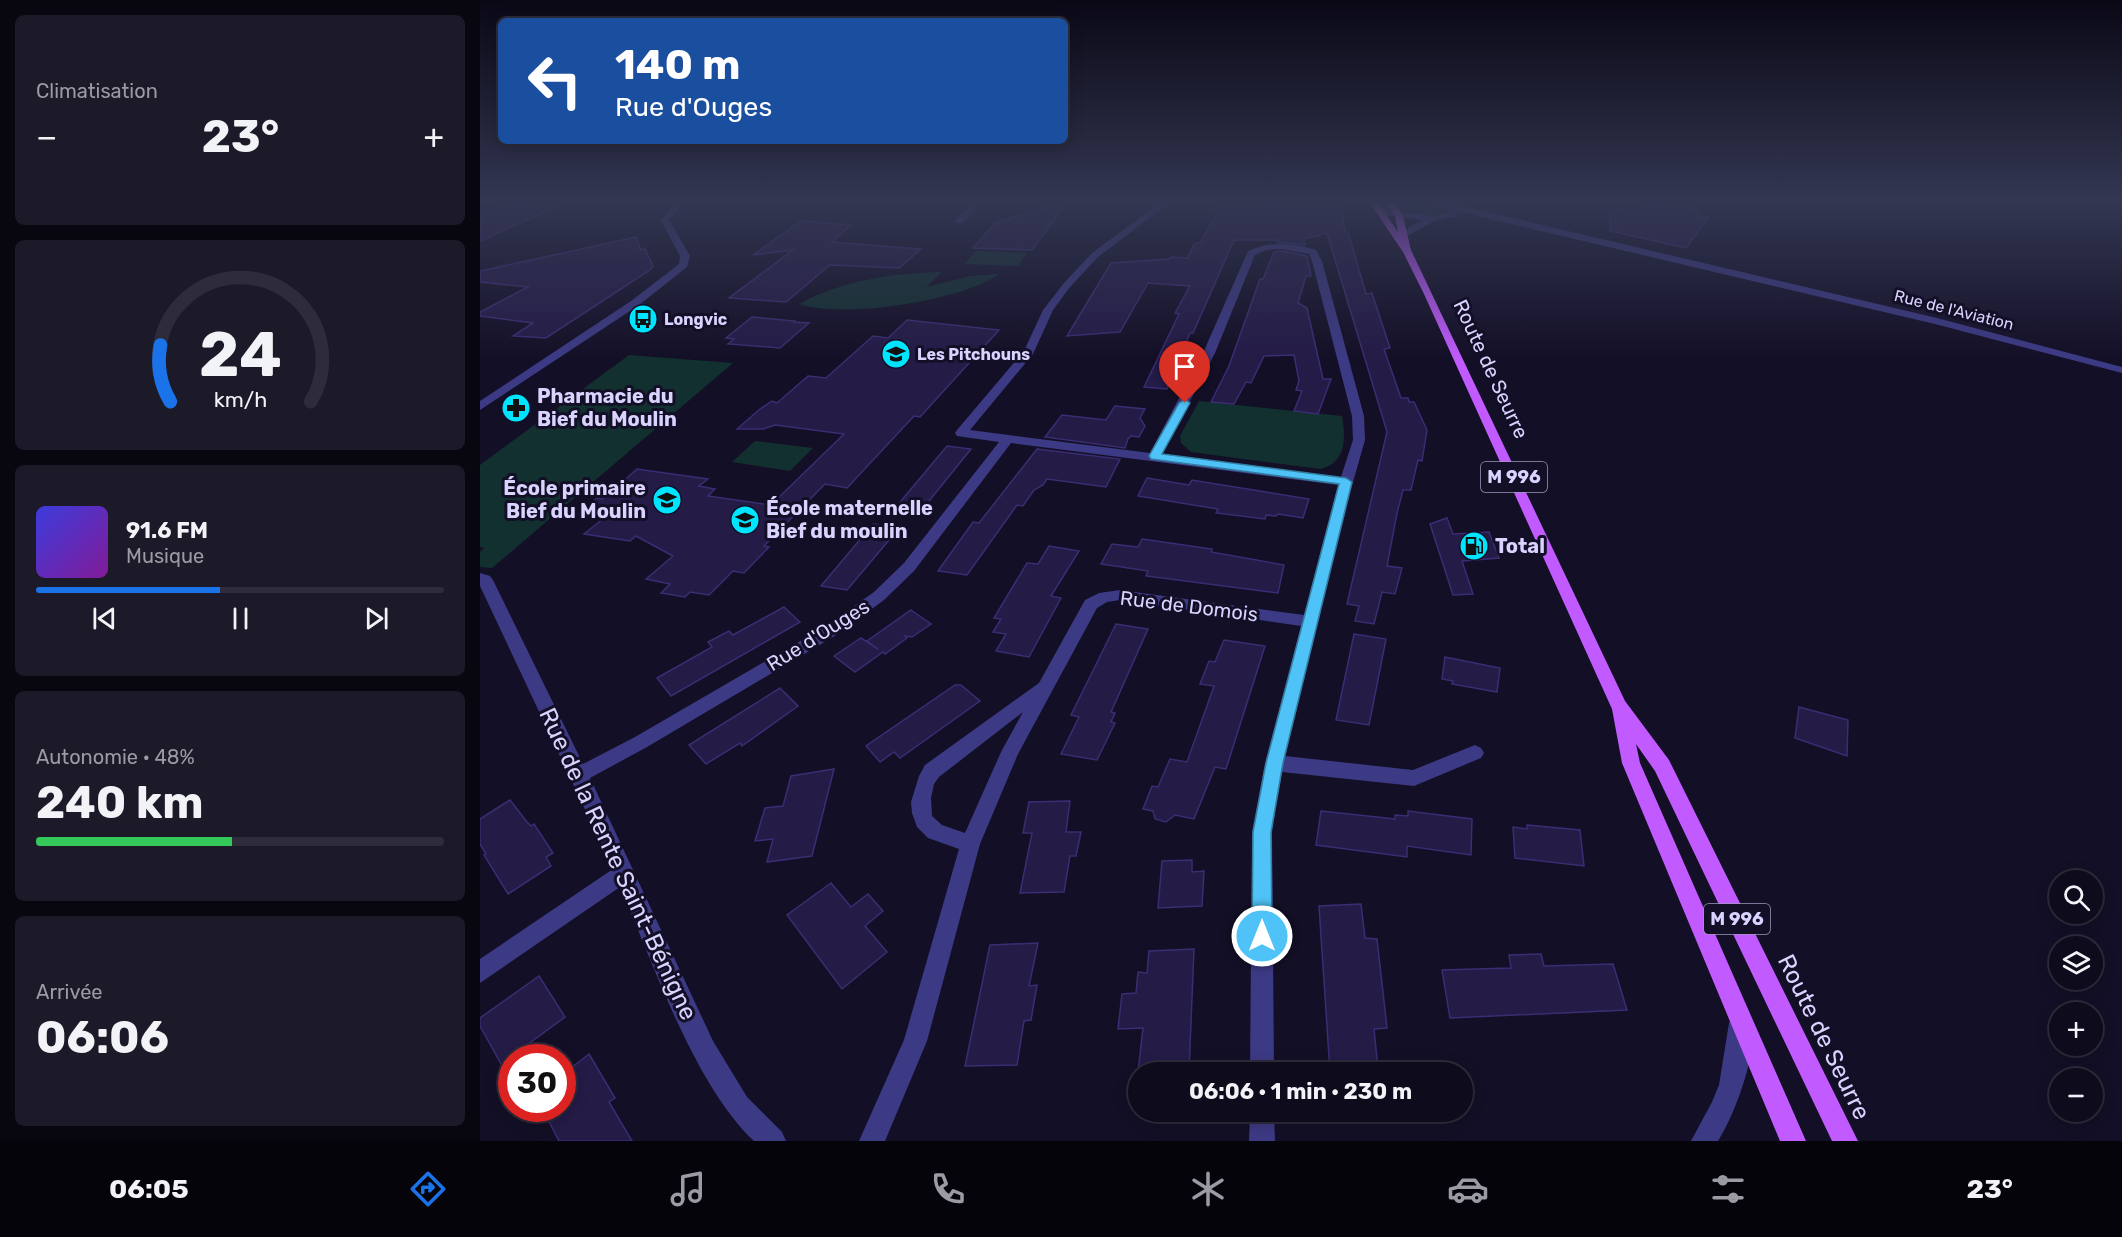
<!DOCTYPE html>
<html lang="fr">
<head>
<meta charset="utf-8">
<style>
	body { margin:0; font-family:Rubik,sans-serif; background:#1c1929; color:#f1f3f6; height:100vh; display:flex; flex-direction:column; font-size:22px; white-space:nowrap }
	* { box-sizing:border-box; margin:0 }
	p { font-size:20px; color:#9b9ba3 }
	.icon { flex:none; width:33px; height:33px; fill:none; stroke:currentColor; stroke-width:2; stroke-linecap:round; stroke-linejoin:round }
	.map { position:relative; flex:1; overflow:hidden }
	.sheet { display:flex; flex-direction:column; gap:15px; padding:15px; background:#08060f; width:480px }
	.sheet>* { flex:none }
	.guide { position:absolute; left:18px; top:18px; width:570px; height:126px; border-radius:9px; box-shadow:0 3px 15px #0003,0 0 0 2px #2e2b3b; background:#1a4fa0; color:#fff; overflow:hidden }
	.buttons { position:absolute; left:1569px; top:870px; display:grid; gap:12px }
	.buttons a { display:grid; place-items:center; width:54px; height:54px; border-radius:50%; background:#0e0b1c; box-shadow:0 3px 15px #0003,0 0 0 2px #2e2b3b; font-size:30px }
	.speed { position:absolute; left:18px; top:1044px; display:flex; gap:12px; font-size:30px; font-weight:700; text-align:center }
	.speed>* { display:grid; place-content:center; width:78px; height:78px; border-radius:50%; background:#0e0b1c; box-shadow:0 3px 15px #0003,0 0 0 2px #2e2b3b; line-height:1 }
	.speed .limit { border:9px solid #d22; background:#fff; color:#111 }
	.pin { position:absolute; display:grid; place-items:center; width:51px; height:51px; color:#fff; margin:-62px -26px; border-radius:50% 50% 50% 0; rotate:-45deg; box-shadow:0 0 6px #0007 }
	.pin .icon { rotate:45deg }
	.me { position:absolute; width:66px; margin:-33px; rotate:0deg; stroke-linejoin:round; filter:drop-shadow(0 0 4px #0008) }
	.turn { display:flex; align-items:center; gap:21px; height:126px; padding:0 18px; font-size:27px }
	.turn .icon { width:78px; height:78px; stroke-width:2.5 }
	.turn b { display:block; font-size:42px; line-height:51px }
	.big { font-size:45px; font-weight:700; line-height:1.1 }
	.sheet .tile { flex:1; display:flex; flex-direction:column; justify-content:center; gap:9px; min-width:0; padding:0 21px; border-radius:9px; background:#1c1929 }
	.sheet .dial { align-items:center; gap:0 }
	.dial svg { height:156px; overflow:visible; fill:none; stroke:#2e2b3b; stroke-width:7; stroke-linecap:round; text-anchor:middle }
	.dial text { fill:#f1f3f6; stroke:none }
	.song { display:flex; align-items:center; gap:18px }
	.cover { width:72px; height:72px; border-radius:9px; background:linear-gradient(135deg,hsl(240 70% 55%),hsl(290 70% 35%)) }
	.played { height:6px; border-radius:3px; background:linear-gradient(90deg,#1a73e8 45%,#2e2b3b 45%) }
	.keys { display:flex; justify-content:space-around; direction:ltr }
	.heat { display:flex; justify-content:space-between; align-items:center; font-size:33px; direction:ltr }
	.charge { height:9px; border-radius:4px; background:linear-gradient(90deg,#34c759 48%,#2e2b3b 0) }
	.trip { position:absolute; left:648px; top:1062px; width:345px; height:60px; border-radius:30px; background:#0e0b1c; box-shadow:0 3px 15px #0003,0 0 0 2px #2e2b3b; font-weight:700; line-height:60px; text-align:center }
	.tab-bar { display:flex; height:96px; justify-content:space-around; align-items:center; background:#06040b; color:#9b9ba3 }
	.tab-bar .icon { width:42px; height:42px }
	.tab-bar .active { color:#1a73e8 }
	.tab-bar b { font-size:27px; color:#f1f3f6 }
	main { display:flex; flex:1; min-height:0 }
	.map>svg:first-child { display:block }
</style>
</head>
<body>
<main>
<section class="sheet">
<div class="tile"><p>Climatisation</p>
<div class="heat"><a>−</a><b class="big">23°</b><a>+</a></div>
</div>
<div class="tile dial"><svg viewBox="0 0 100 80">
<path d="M14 69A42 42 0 1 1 86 69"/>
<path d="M14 69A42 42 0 0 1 9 40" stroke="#1a73e8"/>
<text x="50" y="56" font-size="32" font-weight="700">24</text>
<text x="50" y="72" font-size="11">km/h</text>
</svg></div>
<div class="tile">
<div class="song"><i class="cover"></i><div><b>91.6 FM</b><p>Musique</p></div></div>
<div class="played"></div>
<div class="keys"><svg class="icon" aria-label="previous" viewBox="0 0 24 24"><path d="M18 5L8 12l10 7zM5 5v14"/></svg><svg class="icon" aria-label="pause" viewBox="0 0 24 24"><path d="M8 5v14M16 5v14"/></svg><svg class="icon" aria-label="next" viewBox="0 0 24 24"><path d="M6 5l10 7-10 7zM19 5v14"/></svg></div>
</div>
<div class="tile"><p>Autonomie · 48%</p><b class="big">240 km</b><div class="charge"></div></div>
<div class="tile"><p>Arrivée</p><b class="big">06:06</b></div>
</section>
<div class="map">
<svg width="1642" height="1141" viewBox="0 0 1642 1141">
	<rect width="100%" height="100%" fill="#130f26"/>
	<!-- green -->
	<g fill="#12302f">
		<path d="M 930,203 L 953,205 L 964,211 C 949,218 931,218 918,207 L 921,204 Z"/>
		<path d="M 496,251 L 547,253 L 538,266 L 484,264 Z"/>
		<path d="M 462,272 L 446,287 L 490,276 L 519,274 C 483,301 362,319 319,304 C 363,280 414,273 462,272 Z"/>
		<path d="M 149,355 L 253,363 L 12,568 L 0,567 L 0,552 L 4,548 L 0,547 L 0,465 Z"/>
		<path d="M 719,401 L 862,416 C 866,439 866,463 840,469 L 711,452 L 701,443 L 700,436 Z"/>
		<path d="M 275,441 L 333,448 L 310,471 L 252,462 Z"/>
	</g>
	<!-- building -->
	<g fill="#241b47" stroke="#3b2d73" stroke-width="1.5">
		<path d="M 589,200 L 552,250 L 493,248 L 515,223 Z"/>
		<path d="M 744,200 L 762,200 L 762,202 L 860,200 L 865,232 L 868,232 L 886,294 L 892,293 L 910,348 L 904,349 L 921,398 L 928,398 L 929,402 L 934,402 L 947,430 L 942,461 L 938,460 L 931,490 L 923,490 L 917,513 L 907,566 L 922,568 L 915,594 L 902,592 L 894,624 L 875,621 L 879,606 L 867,604 L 907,432 L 847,233 L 823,239 L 825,245 L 797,242 L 798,240 L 754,240 L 713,333 L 710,333 L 687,389 L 664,387 L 699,314 L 695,313 L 710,286 L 668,283 L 640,332 L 587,336 L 631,263 L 689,259 L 691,257 L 707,258 L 715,243 L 720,243 Z"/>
		<path d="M 1184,200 L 1208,200 L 1209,208 L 1217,208 L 1218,216 L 1229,217 L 1206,248 L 1130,231 L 1130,209 L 1165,212 L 1164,202 L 1184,204 Z"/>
		<path d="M 23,205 L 76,207 L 0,241 L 0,217 Z"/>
		<path d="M 321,221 L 371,225 L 352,242 L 441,249 L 419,268 L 350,265 L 306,302 L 249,298 L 313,250 L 273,255 Z"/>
		<path d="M 156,237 L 161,250 L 165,249 L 173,266 L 170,270 L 66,338 L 33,336 L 53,323 L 0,316 L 0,312 L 48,287 L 0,282 L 0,271 Z"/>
		<path d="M 802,251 L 827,256 L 831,276 L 826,276 L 818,303 L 827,308 L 843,379 L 851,379 L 838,414 L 814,411 L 822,391 L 816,390 L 819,381 L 814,355 L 784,356 L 771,383 L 766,382 L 754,404 L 731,402 L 749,366 L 780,279 L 783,279 L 794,252 Z"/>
		<path d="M 272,317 L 315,321 L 314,322 L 329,323 L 300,348 L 248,344 L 254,339 L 246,338 Z"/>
		<path d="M 427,320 L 519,330 L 440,417 L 434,416 L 367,488 L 345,484 L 284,546 L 289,547 L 264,573 L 253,571 L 229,595 L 210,592 L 205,597 L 181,593 L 190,584 L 166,579 L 193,556 L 156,536 L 150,541 L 104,534 L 124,518 L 99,514 L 117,498 L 123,499 L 157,469 L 228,479 L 219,486 L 235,489 L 228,496 L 291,505 L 364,434 L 295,425 L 283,429 L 257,429 L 280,409 L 292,401 L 297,403 L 328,376 L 346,378 L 393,336 L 408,338 Z"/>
		<path d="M 635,406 L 665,409 L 660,418 L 665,426 L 659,437 L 651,436 L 648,439 L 645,448 L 565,437 L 582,415 L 626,420 Z"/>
		<path d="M 467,446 L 491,449 L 441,511 L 416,507 Z"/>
		<path d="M 557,449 L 640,459 L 626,487 L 567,479 L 563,485 L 554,490 L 543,506 L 537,505 L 487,575 L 458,571 L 493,522 L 499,523 Z"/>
		<path d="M 667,478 L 709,485 L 712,480 L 829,499 L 823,518 L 798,514 L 796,516 L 786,515 L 785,519 L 736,513 L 738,509 L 658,496 Z"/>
		<path d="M 967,518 L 973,534 L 1009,532 L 1019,558 L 982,561 L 993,594 L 973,595 L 950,524 Z"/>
		<path d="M 393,524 L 420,527 L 367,590 L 341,586 Z"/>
		<path d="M 662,539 L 732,549 L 731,552 L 804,565 L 798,593 L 666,576 L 668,571 L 621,564 L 632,544 L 658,547 Z"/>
		<path d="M 569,546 L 599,551 L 571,596 L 581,598 L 549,657 L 516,651 L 526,634 L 513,632 L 521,619 L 514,618 L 547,563 L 558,564 Z"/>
		<path d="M 304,607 L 320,622 L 191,696 L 177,678 L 232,647 L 228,642 L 249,631 L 253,635 Z"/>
		<path d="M 431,610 L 451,624 L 432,637 L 425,636 L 427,638 L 405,654 L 403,652 L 375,672 L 354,656 L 381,638 L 398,649 L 387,641 Z"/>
		<path d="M 636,624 L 668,629 L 631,712 L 635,713 L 631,722 L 635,723 L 617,760 L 581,754 L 599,717 L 591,715 Z"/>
		<path d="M 874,634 L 906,639 L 889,725 L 856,720 Z"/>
		<path d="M 744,640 L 785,646 L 746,769 L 735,767 L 714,819 L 695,815 L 686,822 L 675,819 L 673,811 L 663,809 L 672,786 L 678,787 L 690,759 L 707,762 L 734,686 L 720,684 L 729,661 L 735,662 Z"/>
		<path d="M 965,657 L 1020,668 L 1017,692 L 972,684 L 973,681 L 962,679 Z"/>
		<path d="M 475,685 L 481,685 L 500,701 L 420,758 L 414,752 L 400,762 L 386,746 Z"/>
		<path d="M 300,688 L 318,706 L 262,746 L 260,743 L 226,764 L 209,745 Z"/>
		<path d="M 1319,707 L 1368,720 L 1367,756 L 1315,738 Z"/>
		<path d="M 354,769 L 332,856 L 287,862 L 293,839 L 275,841 L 285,808 L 303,806 L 311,776 Z"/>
		<path d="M 30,800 L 47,822 L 51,826 L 54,824 L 73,853 L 66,857 L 71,866 L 28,894 L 4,855 L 6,854 L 0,844 L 0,819 Z"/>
		<path d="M 590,801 L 586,832 L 601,832 L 596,856 L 590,856 L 584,892 L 540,893 L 552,833 L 543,833 L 549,802 Z"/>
		<path d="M 841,811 L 915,819 L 915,815 L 928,816 L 928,811 L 992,819 L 991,855 L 927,846 L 927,857 L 836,845 Z"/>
		<path d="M 1047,825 L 1100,830 L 1104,866 L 1035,858 L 1033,827 L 1047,829 Z"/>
		<path d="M 712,860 L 712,872 L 724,871 L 722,906 L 678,908 L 682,861 Z"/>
		<path d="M 351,883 L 371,907 L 388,894 L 403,911 L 385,926 L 407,952 L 362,989 L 307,915 Z"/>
		<path d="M 881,904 L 885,938 L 897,939 L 907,1028 L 894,1029 L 898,1069 L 850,1072 L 839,906 Z"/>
		<path d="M 558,943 L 549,986 L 557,985 L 551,1020 L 544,1021 L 537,1065 L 485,1066 L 510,945 Z"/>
		<path d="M 714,949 L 709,1072 L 658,1072 L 663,1028 L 638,1029 L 642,994 L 656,993 L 658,972 L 667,973 L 669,951 Z"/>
		<path d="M 1061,954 L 1064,966 L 1133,964 L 1147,1010 L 970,1018 L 962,970 L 1031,968 L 1029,955 Z"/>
		<path d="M 59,976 L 85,1017 L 21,1064 L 0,1026 L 0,1018 Z"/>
		<path d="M 109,1054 L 135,1098 L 129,1102 L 152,1141 L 79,1141 L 62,1108 L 82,1108 L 82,1075 Z"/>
	</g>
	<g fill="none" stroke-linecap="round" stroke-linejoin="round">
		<!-- minor -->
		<g fill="#3d3a85" fill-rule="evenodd">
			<path d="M 198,200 L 206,200 L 189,220 L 210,256 L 207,267 L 159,305 L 0,410 L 0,401 L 151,301 L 199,264 L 200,256 L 181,220 Z"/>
			<path d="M 496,200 L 504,200 L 482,223 L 476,223 L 476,219 Z"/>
			<path d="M 684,200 L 693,200 L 618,257 L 590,287 L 573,310 L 553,354 L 490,430 L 670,453 L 723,353 L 768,251 C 790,241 813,243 836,250 L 842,261 L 884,416 L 885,440 L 873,482 L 805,756 L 933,770 L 995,745 L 1001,748 L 1004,753 L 1001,758 L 934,786 L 802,772 L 792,832 L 794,1072 L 770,1072 L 772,832 L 785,763 L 821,626 L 640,600 L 627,602 L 617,608 L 538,754 L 500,844 L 447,1041 L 405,1141 L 379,1141 L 424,1040 L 479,849 L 448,838 L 437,827 L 432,813 L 431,802 L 439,776 L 445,765 L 559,683 L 605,600 L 619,593 L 640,590 L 824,615 L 858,485 L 531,443 L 434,571 L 404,600 L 358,634 L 167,747 L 110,778 L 233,1041 L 267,1097 L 302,1132 L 306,1141 L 274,1141 C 215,1086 173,963 140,887 L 0,983 L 0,959 L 133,869 L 0,586 L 0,573 L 10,576 L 13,580 L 103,764 L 155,737 L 346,626 L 394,592 L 424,563 L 519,442 L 477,436 L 475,433 L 477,430 L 544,351 L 563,310 L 584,283 L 612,253 ZM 802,249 L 829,254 L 832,261 L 872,416 L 873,440 L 861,477 L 682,455 L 735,353 L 775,255 L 786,250 ZM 543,712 L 521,752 L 485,833 L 462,825 L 452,816 L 451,798 L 454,784 L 459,777 Z"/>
			<path d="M 911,200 L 950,200 L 969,203 L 1457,318 L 1642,367 L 1642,373 L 1455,324 L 976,211 L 977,216 L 954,221 L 925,237 L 922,236 L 922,232 L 942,220 L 898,214 L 901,205 ZM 941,202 L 966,208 L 969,213 L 951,216 L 906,210 L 916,204 Z"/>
			<path d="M 1261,1011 L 1269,1015 C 1282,1045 1255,1114 1238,1141 L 1211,1141 L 1232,1102 L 1239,1085 L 1249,1023 L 1253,1015 Z"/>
			<path d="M 770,1112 L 794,1112 L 795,1141 L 769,1141 Z"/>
		</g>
		<!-- major -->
		<path fill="#c25bff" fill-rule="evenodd" d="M 888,200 L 896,200 L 918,232 L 915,216 L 905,200 L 913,200 L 923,216 L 931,250 L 1145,701 L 1189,760 L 1378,1141 L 1352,1141 L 1175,771 L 1156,744 L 1160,763 L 1326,1141 L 1300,1141 L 1142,763 L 1132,709 L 944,294 L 923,252 Z"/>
	</g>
	<!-- sky -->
	<linearGradient id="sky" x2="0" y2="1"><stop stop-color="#0a0815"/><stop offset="0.56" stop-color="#333752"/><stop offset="1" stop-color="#333752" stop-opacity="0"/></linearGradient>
	<rect width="1642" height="359" fill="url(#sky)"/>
	<!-- route -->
	<path fill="#4fc3f7" stroke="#337fa1" stroke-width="1.5" d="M 705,399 L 710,403 L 682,454 L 866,478 L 872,482 L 803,763 L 791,832 L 792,936 L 789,943 L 782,946 L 775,943 L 772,936 L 773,832 L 786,763 L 859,484 L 671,459 L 669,456 L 699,403 Z"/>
	<!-- icons -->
	<defs>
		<g id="bus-disc" transform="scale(1.5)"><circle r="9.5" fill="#00e5ff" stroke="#130f26"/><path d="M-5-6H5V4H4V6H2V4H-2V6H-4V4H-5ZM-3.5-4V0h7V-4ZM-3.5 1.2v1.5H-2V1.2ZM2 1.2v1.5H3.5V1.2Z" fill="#111"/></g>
		<g id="school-disc" transform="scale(1.5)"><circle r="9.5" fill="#00e5ff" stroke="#130f26"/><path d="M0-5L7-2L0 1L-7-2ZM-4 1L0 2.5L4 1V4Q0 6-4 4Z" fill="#111"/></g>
		<g id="pharmacy-disc" transform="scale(1.5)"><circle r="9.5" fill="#00e5ff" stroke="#130f26"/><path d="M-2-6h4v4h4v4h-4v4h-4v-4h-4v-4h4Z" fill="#111"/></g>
		<g id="fuel-disc" transform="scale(1.5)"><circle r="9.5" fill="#00e5ff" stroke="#130f26"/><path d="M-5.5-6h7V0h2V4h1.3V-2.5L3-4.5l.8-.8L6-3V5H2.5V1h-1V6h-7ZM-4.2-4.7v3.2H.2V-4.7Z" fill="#111"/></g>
	</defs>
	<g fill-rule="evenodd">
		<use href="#bus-disc" x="163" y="319"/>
		<use href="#school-disc" x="416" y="354"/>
		<use href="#pharmacy-disc" x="36" y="408"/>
		<use href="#school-disc" x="187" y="500"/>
		<use href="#school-disc" x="265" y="520"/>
		<use href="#fuel-disc" x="994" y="546"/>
	</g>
	<g text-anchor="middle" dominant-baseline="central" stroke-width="6" stroke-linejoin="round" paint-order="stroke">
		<!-- far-street labels -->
		<g font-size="16" fill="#d9d4ff" stroke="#130f26">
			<text transform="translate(1474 310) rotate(14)">Rue de l'Aviation</text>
		</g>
		<!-- far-poi labels -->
		<g font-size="16" font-weight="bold" fill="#d9d4ff" stroke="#130f26" text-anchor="start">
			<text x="184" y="319">Longvic</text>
			<text x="437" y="354">Les Pitchouns</text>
		</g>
		<!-- shield labels -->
		<g fill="#130f26" stroke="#9e99be" stroke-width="1.5">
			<rect x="1001" y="462" width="66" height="30" rx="4.5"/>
			<rect x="1224" y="904" width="66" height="30" rx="4.5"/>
		</g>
		<g font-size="18" font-weight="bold" fill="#d9d4ff">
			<text x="1034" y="477">M 996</text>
			<text x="1257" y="919">M 996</text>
		</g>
		<!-- street labels -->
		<g font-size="20" fill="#d9d4ff" stroke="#130f26">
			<text transform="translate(1011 369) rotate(65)">Route de Seurre</text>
			<text transform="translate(709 606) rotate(7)">Rue de Domois</text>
			<text transform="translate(338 635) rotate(-32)">Rue d'Ouges</text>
		</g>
		<!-- poi labels -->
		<g font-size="20" font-weight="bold" fill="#d9d4ff" stroke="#130f26" text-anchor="start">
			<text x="57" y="396">Pharmacie du<tspan x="57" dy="23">Bief du Moulin</tspan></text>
			<text x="166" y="488" text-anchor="end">École primaire<tspan x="166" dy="23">Bief du Moulin</tspan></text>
			<text x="286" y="508">École maternelle<tspan x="286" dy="23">Bief du moulin</tspan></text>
			<text x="1015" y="546">Total</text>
		</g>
		<!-- near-street labels -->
		<g font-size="24" fill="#d9d4ff" stroke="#130f26">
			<text transform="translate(138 864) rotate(65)">Rue de la Rente Saint-Bénigne</text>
			<text transform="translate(1344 1037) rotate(64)">Route de Seurre</text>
		</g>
	</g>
</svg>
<div class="buttons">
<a><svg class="icon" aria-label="search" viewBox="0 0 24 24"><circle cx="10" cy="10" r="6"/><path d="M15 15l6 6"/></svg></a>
<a><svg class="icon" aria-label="layers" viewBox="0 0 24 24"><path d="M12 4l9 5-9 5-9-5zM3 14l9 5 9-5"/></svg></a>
<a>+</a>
<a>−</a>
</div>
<div class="speed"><div class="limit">30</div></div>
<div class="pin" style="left:705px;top:403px;background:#d93025"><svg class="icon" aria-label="arrive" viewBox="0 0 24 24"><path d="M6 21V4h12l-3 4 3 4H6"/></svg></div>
<svg class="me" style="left:782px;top:936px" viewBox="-20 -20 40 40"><circle r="17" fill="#4fc3f7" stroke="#fff" stroke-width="3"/><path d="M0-11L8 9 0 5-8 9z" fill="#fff"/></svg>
<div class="trip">06:06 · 1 min · 230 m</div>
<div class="guide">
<div class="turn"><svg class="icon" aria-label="left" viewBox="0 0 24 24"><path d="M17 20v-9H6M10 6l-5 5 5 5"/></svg><div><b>140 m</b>Rue d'Ouges</div></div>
</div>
</div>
</main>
<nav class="tab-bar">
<b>06:05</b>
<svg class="icon active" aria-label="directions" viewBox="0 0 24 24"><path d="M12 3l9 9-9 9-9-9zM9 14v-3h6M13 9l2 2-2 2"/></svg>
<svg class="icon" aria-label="music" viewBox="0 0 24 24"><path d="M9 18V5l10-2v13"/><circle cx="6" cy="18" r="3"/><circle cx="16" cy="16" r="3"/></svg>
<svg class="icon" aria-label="phone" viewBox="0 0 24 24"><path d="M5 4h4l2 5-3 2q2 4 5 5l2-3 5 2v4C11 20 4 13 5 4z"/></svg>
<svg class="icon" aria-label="climate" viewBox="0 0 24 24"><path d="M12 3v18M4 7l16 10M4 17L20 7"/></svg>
<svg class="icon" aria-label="car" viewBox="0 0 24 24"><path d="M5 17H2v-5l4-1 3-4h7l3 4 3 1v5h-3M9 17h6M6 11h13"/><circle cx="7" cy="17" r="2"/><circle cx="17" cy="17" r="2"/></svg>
<svg class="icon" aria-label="filters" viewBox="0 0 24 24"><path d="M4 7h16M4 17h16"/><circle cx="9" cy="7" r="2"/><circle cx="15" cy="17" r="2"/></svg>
<b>23°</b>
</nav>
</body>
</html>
